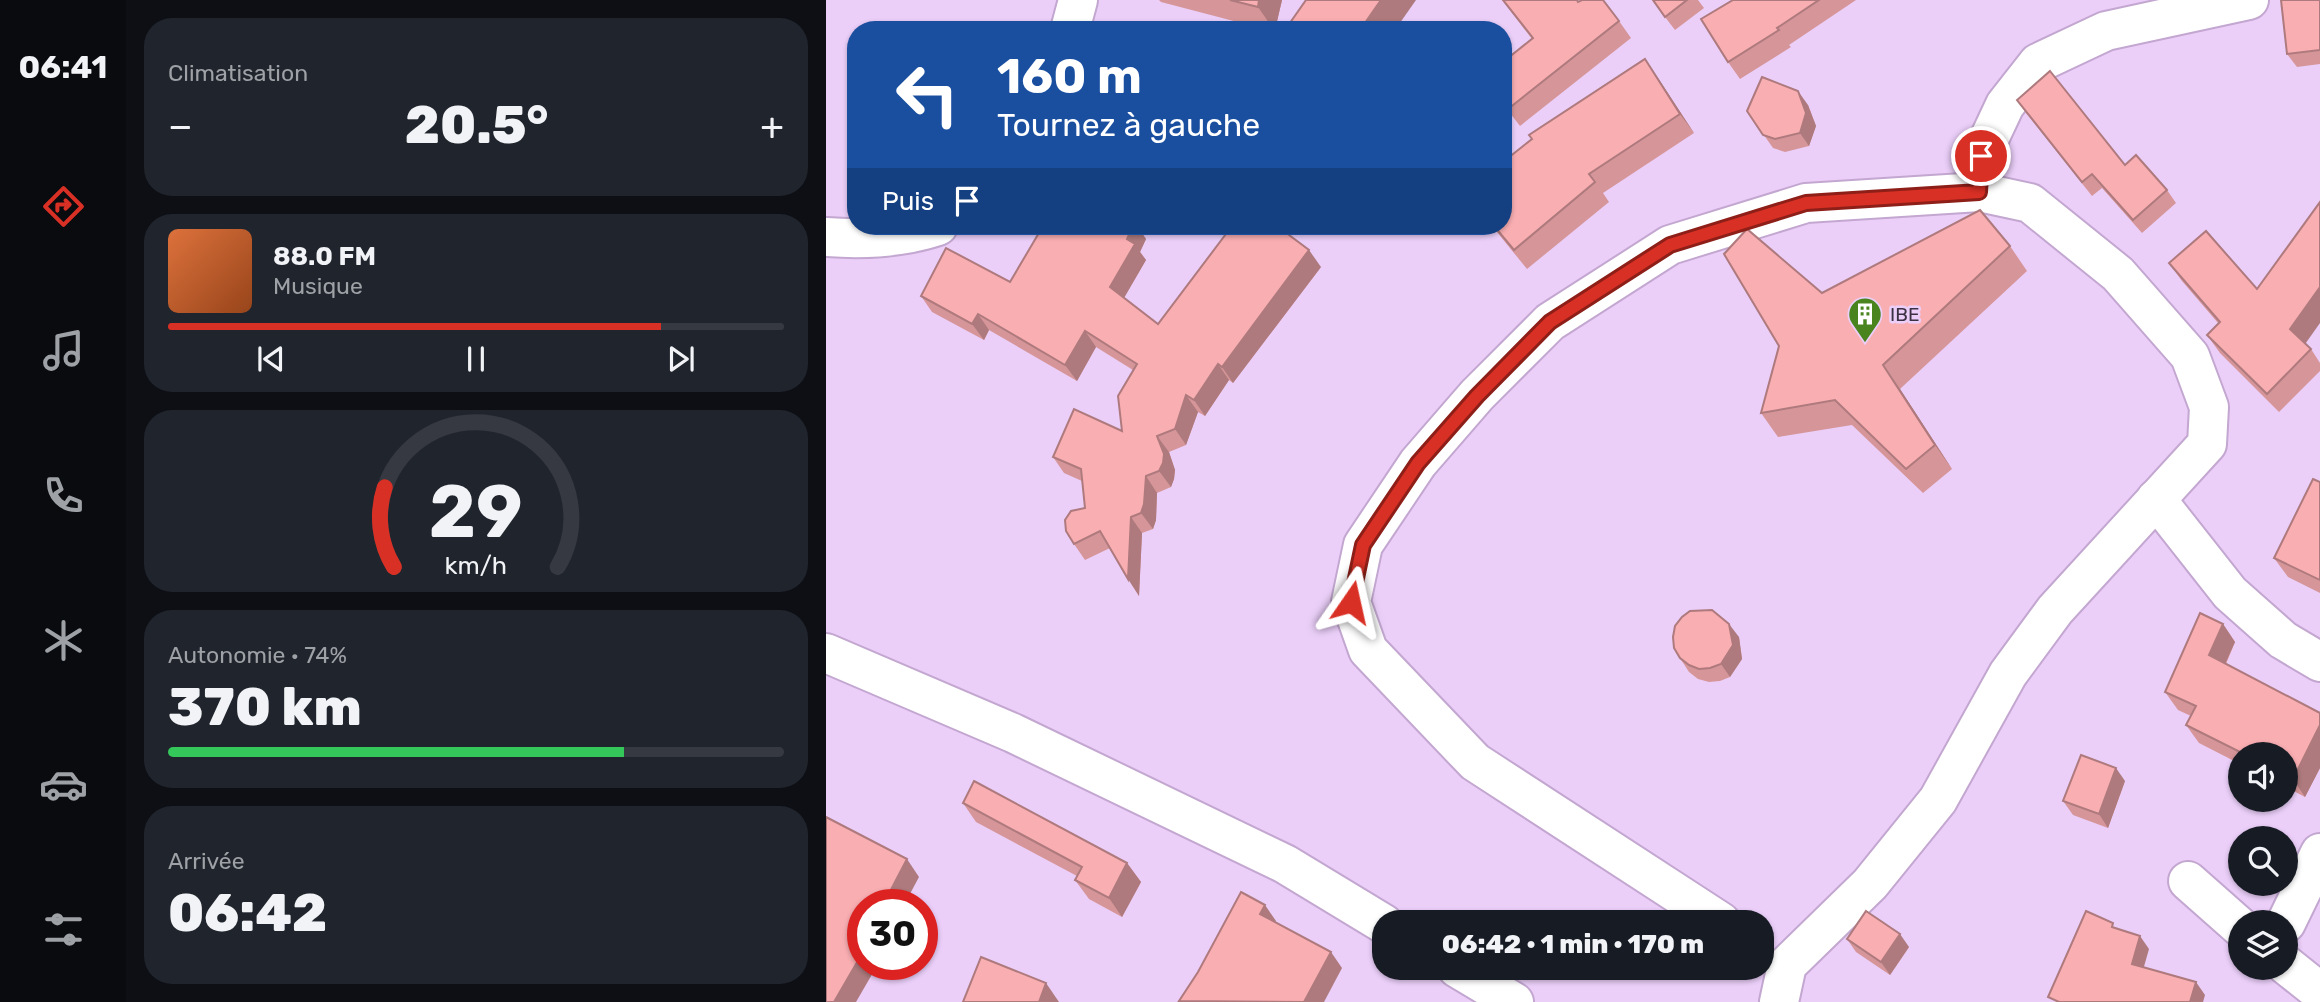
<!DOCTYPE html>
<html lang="fr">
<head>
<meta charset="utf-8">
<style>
	body { margin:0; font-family:Rubik,sans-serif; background:#20242c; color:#f1f3f6; height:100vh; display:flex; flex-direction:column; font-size:26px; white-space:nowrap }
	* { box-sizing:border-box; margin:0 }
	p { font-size:23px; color:#9ea1a6 }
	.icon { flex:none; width:38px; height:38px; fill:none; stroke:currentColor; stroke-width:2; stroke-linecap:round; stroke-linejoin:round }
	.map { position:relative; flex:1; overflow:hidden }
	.panel { display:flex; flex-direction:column; gap:18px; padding:18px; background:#0d0f14; width:700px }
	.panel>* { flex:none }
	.top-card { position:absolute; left:21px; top:21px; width:665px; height:214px; border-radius:28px; box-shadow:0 2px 5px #0004; background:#1a4fa0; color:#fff; overflow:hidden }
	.fabs { position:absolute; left:1402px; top:742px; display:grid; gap:14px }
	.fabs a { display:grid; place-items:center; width:70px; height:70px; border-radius:50%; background:#171b24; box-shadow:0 2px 5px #0004; font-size:35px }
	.speed { position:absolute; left:21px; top:889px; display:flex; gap:14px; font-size:35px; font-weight:700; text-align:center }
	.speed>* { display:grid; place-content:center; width:91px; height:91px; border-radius:50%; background:#171b24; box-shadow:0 2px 5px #0004; line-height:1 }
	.speed .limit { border:10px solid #d22; background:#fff; color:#111 }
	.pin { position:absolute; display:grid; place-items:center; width:60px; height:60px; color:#fff; margin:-30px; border:4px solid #fff; border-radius:50%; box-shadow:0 2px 7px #0007 }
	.me { position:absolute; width:77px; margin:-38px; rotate:11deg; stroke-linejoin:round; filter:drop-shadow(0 0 5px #0008) }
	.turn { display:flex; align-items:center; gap:24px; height:147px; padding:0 35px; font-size:32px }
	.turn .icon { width:91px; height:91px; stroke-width:2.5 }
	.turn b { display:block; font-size:49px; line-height:60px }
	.then { display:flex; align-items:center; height:66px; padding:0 35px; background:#0003; gap:14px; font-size:26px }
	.big { font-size:52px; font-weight:800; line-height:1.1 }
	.panel .widget { flex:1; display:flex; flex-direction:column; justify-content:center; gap:10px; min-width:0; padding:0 24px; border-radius:28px; background:#20242c }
	.panel .dial { align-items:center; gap:0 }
	.dial svg { height:182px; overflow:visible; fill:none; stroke:#363941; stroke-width:7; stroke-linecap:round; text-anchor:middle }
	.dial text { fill:#f1f3f6; stroke:none }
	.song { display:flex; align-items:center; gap:21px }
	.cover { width:84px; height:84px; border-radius:10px; background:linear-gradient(135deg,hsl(20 70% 55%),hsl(20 70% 35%)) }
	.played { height:7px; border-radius:4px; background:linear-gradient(90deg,#d93025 80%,#363941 80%) }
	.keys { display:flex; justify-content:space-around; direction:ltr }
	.heat { display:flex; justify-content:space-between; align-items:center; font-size:38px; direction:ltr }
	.charge { height:10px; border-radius:5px; background:linear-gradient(90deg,#34c759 74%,#363941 0) }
	.trip { position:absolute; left:546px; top:910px; width:402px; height:70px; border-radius:28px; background:#171b24; box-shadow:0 2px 5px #0004; font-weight:800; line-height:70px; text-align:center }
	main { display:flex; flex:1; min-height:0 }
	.menu { display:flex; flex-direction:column; width:126px; justify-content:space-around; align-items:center; background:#090b0e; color:#9ea1a6 }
	.menu .icon { width:49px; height:49px }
	.menu .selected { color:#d93025 }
	.menu b { font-size:32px; color:#f1f3f6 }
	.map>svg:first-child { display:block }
</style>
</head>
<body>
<main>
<nav class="menu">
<b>06:41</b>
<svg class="icon selected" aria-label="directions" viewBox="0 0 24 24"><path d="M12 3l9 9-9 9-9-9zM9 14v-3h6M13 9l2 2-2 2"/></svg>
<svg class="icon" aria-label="music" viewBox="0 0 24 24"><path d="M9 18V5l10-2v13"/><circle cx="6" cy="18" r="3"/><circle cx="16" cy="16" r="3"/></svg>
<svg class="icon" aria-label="phone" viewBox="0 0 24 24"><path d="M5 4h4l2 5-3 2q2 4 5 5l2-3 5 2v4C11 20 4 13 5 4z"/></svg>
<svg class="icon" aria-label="climate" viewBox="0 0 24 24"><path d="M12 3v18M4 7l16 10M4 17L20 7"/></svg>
<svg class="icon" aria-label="car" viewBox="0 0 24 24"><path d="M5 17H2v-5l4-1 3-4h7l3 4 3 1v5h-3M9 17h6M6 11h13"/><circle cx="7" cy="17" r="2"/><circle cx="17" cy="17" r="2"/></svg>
<svg class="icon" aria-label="filters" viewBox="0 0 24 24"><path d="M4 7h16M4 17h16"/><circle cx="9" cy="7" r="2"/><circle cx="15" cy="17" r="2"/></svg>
</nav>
<section class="panel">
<div class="widget"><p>Climatisation</p>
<div class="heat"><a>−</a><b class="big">20.5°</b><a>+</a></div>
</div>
<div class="widget">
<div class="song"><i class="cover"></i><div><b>88.0 FM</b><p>Musique</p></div></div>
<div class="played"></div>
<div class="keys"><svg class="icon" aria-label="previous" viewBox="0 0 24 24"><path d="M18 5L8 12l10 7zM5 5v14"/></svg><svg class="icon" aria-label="pause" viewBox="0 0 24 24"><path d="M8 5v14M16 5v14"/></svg><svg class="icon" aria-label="next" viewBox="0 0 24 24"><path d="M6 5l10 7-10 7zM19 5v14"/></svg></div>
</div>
<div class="widget dial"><svg viewBox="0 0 100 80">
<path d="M14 69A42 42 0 1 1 86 69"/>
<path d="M14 69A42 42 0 0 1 10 34" stroke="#d93025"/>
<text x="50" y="56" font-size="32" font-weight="700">29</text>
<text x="50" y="72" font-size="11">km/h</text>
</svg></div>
<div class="widget"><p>Autonomie · 74%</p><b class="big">370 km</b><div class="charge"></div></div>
<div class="widget"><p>Arrivée</p><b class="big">06:42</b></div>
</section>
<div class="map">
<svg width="1494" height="1002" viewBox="0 0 1494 1002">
	<rect width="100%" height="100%" fill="#ebcff9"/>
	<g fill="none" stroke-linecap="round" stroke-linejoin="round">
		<!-- minor casing -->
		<g stroke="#c3a7d0" stroke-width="42">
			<g id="minor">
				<path d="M 244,30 L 252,0"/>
				<path d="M 1153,192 L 1155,156 L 1179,105 L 1212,63 L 1280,31 L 1423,0"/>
				<path d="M 0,237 C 38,240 76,238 112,226"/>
				<path d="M 1330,499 L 1404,593 L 1457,640 L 1494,662"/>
				<path d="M 0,653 L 187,733 L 459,864 L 558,924"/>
				<path d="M 1362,881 L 1414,927"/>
				<path d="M 895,922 L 649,762 L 542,650 L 525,602 L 537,545 L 592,463 L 651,395 L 724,322 L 844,245 L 980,203 L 1153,192 L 1204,203 L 1292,274 L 1364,356 L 1383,407 L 1381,444 L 1229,610 L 1182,674 L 1112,800 L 1044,884 L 961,965 L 953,1002"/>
				<path d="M 1460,923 L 1494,853"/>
				<path d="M 1460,965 L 1494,992"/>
				<path d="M 631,968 L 688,1002"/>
			</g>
		</g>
		<!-- minor -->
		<use href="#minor" stroke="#fff" stroke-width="38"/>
	</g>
	<!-- wall -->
	<g fill="#d69699">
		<path d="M 333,0 L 456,0 L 449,30 L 442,30 L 335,2 Z"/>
		<path d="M 676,0 L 751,0 L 752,2 L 793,21 L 805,38 L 694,126 L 677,104 L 677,62 L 706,39 Z"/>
		<path d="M 826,0 L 872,0 L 878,8 L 849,30 Z"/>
		<path d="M 907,0 L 1030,0 L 963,45 L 965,47 L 914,79 L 902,62 Z"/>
		<path d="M 1494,0 L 1494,64 L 1471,67 L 1461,54 Z"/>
		<path d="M 819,59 L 868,133 L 777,193 L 783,202 L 701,269 L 666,226 L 677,226 Z"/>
		<path d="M 1191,100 L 1341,190 L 1350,203 L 1316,233 L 1276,188 L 1266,196 L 1200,113 Z"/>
		<path d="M 982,105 L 990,126 L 983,146 L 959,152 L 947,148 L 921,111 Z"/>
		<path d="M 217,226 L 311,226 L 320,239 L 314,252 L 320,260 L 298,298 L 332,324 L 495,267 L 407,383 L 403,380 L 379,416 L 372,412 L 360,445 L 343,452 L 349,470 L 348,479 L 345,487 L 331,493 L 330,520 L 327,529 L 316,533 L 313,596 L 284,548 L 259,560 L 248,544 L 259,508 L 256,481 L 238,473 L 227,457 L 296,431 L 307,370 L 270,347 L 251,381 L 163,330 L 158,340 L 106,312 L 95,296 L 184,282 Z"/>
		<path d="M 1184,246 L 1201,271 L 1074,389 L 1126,469 L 1097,493 L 1026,425 L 952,437 L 935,413 L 953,346 L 996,293 Z"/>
		<path d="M 1343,263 L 1431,289 L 1485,349 L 1494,363 L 1494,371 L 1453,412 L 1394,353 L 1381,335 L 1392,323 L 1356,281 Z"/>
		<path d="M 1494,482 L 1494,593 L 1462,577 L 1448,558 Z"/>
		<path d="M 1374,613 L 1397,624 L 1409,642 L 1400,664 L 1494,713 L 1494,768 L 1479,797 L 1460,787 L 1460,754 L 1414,754 L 1414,764 L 1373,743 L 1360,725 L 1365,716 L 1352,710 L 1339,692 Z"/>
		<path d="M 913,637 L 916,659 L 904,677 L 894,681 L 883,682 L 872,679 L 863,672 L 854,658 Z"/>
		<path d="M 1299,781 L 1282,828 L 1247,815 L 1237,801 Z"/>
		<path d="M 137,803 L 301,863 L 315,882 L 296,917 L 263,899 L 249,880 L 251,876 L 150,822 Z"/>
		<path d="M 1021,939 L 1083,947 L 1064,975 L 1030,952 Z"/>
	</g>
	<!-- shaded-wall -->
	<g fill="#ae7a7d">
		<path d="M 433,0 L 456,0 L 449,30 L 448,30 L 432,7 Z"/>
		<path d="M 555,0 L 590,0 L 569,30 L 534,30 Z"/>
		<path d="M 819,59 L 832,78 L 868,133 L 854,114 Z"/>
		<path d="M 972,91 L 982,105 L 990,126 L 983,146 L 974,133 Z"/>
		<path d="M 307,226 L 311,226 L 320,239 L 314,252 L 320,260 L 295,303 L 284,287 Z"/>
		<path d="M 483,250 L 495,267 L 407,383 L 396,367 Z"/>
		<path d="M 1494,287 L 1494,323 L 1477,347 L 1464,329 Z"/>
		<path d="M 152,314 L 163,330 L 158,340 L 146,324 Z"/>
		<path d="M 259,331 L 270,347 L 251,381 L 239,365 Z"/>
		<path d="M 392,364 L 403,380 L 379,416 L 368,400 Z"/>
		<path d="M 1057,365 L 1074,389 L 1126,469 L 1109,445 Z"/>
		<path d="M 360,395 L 372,412 L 360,445 L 349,429 Z"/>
		<path d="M 331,436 L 343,452 L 349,470 L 348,479 L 345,487 L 333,471 Z"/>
		<path d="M 320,476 L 331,493 L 330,520 L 327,529 L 315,513 Z"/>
		<path d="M 305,517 L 316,533 L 313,596 L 302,579 Z"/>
		<path d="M 903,624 L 913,637 L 916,659 L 904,677 L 895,664 Z"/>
		<path d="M 1397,624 L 1409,642 L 1395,673 L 1383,655 Z"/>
		<path d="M 1494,725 L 1494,768 L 1479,797 L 1467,779 Z"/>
		<path d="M 1290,768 L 1299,781 L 1282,828 L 1273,814 Z"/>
		<path d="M 81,859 L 93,877 L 78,905 L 57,905 Z"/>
		<path d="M 301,863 L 315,882 L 296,917 L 283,898 Z"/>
		<path d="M 439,905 L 450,921 L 446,931 L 434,914 Z"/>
		<path d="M 1074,934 L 1083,947 L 1064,975 L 1055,962 Z"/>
		<path d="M 1314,936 L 1323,949 L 1315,977 L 1306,964 Z"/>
		<path d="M 37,952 L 37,964 L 52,964 L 30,1002 L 8,1002 Z"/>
		<path d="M 505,952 L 516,968 L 498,1002 L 478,1002 Z"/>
		<path d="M 1370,982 L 1379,995 L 1377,1002 L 1364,1002 Z"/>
		<path d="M 220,983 L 233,1002 L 213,1002 Z"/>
	</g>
	<!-- building -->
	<g fill="#f9aeb2" stroke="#ae7a7d" stroke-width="2">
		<path d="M 404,0 L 433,0 L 432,7 Z"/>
		<path d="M 480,0 L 555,0 L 534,30 L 459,30 Z"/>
		<path d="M 677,0 L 751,0 L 752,2 L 756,0 L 777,0 L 793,21 L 682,109 L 677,103 L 677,62 L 707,38 Z"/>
		<path d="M 827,0 L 861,0 L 839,17 Z"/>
		<path d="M 907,0 L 993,0 L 951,28 L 953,30 L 902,62 L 875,19 Z"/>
		<path d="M 1455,0 L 1494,0 L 1494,50 L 1461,54 Z"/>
		<path d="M 819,59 L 854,114 L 763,174 L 769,182 L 688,250 L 668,226 L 677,226 L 677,162 L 706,139 L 703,135 Z"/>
		<path d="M 1224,71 L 1299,165 L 1310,155 L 1341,190 L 1307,220 L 1266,174 L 1256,182 L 1191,100 Z"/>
		<path d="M 936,77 L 972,91 L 980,113 L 974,133 L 949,139 L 937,135 L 921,111 Z"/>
		<path d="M 1494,202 L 1494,287 L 1464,329 L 1485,349 L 1441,394 L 1381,335 L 1394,322 L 1343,263 L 1380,231 L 1431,289 Z"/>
		<path d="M 1154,210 L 1184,246 L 1057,365 L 1109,445 L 1080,469 L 1009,400 L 935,413 L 953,346 L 898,254 L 921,229 L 996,293 Z"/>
		<path d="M 217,226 L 307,226 L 301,239 L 309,244 L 284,287 L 332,324 L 406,226 L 451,226 L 483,250 L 396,367 L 392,364 L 368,400 L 360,395 L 349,429 L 331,436 L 338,454 L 337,463 L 333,471 L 320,476 L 318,504 L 315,513 L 305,517 L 302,579 L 274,531 L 248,544 L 240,531 L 239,520 L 245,511 L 259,508 L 255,469 L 227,457 L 248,409 L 296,431 L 292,396 L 311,364 L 259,331 L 239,365 L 152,314 L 146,324 L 95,296 L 120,248 L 184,282 Z"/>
		<path d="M 1487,479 L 1494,482 L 1494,580 L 1448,558 Z"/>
		<path d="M 886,610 L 903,624 L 907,645 L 895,664 L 884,668 L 873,669 L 863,665 L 854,658 L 848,648 L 847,637 L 849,626 L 856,617 L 864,611 Z"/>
		<path d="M 1374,613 L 1397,624 L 1383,655 L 1494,713 L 1494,725 L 1467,779 L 1460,775 L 1460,754 L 1418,754 L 1360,725 L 1370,706 L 1339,692 Z"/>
		<path d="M 1255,755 L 1290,768 L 1273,814 L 1237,801 Z"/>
		<path d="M 148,781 L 301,863 L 283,898 L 249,880 L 256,867 L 137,803 Z"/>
		<path d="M 0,817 L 81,859 L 57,905 L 37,905 L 37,952 L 8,1002 L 0,1002 Z"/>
		<path d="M 415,892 L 439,905 L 434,914 L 505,952 L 478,1002 L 353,1001 L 372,972 Z"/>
		<path d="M 1040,911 L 1074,934 L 1055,962 L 1021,939 Z"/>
		<path d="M 1260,911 L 1287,923 L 1286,927 L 1314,936 L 1306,964 L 1370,982 L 1364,1002 L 1233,1002 L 1222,997 Z"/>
		<path d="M 155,957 L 220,983 L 213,1002 L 137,1002 Z"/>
	</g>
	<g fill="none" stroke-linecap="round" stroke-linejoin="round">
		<!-- route casing -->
		<g stroke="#8d1f18" stroke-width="18">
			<path id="route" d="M 525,602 L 537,545 L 592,463 L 651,396 L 724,322 L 844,245 L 980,203 L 1153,192 L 1155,156"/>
		</g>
		<!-- route -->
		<use href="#route" stroke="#d93025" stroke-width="12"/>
	</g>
	<!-- icons -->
	<defs>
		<g id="building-pin" transform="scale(1.75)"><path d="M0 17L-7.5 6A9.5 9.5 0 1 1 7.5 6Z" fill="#4a841f" stroke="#ebcff9"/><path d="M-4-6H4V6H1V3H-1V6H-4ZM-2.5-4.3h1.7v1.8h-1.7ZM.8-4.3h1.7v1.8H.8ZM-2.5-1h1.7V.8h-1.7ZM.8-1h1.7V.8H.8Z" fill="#fff"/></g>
	</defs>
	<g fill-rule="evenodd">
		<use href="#building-pin" x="1039" y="314"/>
	</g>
	<g text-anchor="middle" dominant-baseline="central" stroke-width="5" stroke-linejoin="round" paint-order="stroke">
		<!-- poi labels -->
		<g font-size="19" fill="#3c3142" stroke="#ebcff9" text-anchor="start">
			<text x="1064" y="314">IBE</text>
		</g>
	</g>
</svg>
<div class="fabs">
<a><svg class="icon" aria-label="sound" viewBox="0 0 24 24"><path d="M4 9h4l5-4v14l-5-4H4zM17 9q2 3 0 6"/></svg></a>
<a><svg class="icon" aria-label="search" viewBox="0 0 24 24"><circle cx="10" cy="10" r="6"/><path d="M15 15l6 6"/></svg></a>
<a><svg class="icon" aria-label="layers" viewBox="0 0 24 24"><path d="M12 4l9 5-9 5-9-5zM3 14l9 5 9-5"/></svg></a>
</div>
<div class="speed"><div class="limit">30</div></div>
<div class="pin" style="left:1155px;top:156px;background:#d93025"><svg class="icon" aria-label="arrive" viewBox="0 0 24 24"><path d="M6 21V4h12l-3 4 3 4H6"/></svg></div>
<svg class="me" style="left:525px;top:602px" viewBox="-20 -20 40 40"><path d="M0-17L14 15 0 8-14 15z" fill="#d93025" stroke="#fff" stroke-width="4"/></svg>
<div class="trip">06:42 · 1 min · 170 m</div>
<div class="top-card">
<div class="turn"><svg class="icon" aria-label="left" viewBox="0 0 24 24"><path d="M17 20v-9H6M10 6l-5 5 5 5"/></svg><div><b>160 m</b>Tournez à gauche</div></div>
<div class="then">Puis<svg class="icon" aria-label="arrive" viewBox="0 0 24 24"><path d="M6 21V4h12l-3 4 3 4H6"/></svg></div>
</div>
</div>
</main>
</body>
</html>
